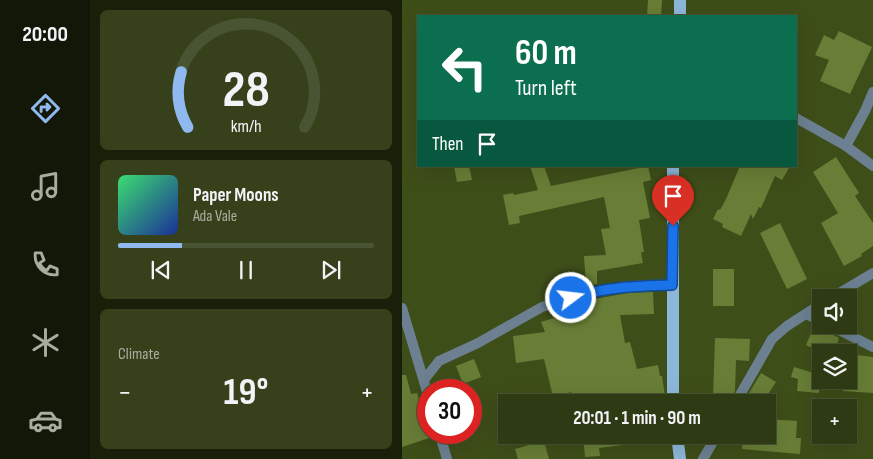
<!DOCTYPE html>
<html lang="en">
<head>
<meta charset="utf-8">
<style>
	body { margin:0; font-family:"Sofia Sans Condensed",sans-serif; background:#36411c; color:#f1f3f6; height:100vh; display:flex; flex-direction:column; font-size:19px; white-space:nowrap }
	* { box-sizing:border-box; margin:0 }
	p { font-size:16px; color:#a7ada0 }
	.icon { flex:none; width:28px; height:28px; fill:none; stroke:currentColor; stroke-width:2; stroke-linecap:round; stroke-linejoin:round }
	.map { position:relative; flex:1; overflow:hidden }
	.details { display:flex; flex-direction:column; gap:10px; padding:10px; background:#19200a; width:312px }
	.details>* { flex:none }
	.hud { position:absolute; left:15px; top:15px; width:380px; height:152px; border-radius:0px; box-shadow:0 5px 20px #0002,0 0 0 1px #495433; background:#0b6e4f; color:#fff; overflow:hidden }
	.controls { position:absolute; left:410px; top:289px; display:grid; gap:10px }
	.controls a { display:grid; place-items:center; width:45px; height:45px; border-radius:0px; background:#2e3a13; box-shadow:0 5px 20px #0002,0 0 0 1px #495433; font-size:25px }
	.speed { position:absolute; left:15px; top:379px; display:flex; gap:10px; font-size:25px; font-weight:700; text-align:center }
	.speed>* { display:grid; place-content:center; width:65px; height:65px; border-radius:50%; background:#2e3a13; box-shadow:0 5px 20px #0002,0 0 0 1px #495433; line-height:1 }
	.speed .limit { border:8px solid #d22; background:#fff; color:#111 }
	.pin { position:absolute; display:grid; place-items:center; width:42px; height:42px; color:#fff; margin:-51px -21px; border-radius:50% 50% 50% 0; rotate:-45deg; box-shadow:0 0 5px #0007 }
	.pin .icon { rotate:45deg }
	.me { position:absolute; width:55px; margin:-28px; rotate:75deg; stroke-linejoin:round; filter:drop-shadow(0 0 4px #0008) }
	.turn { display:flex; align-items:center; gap:18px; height:105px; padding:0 15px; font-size:22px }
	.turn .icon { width:65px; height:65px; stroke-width:2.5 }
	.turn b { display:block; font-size:35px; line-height:42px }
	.then { display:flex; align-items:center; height:48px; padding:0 15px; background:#0003; gap:10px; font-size:19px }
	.big { font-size:38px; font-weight:700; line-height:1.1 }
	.details .widget { flex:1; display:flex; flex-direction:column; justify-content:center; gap:8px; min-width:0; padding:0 18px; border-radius:8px; background:#36411c }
	.details .dial { align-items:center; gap:0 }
	.dial svg { height:130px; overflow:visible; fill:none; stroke:#495433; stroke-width:7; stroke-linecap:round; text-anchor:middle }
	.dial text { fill:#f1f3f6; stroke:none }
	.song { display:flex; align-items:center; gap:15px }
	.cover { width:60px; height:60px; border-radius:8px; background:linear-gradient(135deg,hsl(140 70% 55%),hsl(230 70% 35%)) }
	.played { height:5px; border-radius:2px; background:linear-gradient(90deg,#90b9f0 25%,#495433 25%) }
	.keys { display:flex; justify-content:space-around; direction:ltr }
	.heat { display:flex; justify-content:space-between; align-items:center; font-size:28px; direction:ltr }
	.trip { position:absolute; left:96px; top:394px; width:278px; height:50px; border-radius:0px; background:#2e3a13; box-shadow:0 5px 20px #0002,0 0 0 1px #495433; font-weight:700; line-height:50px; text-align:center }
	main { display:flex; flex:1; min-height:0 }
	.tab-bar { display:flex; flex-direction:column; width:90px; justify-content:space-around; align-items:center; background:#121708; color:#a7ada0 }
	.tab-bar .icon { width:35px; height:35px }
	.tab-bar .on { color:#90b9f0 }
	.tab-bar b { font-size:22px; color:#f1f3f6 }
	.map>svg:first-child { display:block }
</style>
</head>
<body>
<main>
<nav class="tab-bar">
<b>20:00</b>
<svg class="icon on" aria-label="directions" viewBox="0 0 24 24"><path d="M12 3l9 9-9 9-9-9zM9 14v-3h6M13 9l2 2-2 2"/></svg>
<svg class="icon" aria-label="music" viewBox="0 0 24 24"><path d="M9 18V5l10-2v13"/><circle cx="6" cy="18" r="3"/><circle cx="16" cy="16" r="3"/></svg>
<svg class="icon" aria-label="phone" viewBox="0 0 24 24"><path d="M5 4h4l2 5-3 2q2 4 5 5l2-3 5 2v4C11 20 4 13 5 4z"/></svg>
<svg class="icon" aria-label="climate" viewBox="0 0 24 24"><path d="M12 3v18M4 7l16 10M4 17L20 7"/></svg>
<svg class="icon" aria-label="car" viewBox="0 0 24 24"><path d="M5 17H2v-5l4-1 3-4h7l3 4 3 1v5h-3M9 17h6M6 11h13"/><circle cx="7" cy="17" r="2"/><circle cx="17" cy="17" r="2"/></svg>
</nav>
<section class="details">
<div class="widget dial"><svg viewBox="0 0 100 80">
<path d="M14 69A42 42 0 1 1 86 69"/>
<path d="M14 69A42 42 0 0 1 10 35" stroke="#90b9f0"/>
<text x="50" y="56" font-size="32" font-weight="700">28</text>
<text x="50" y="72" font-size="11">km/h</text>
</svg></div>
<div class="widget">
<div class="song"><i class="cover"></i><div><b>Paper Moons</b><p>Ada Vale</p></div></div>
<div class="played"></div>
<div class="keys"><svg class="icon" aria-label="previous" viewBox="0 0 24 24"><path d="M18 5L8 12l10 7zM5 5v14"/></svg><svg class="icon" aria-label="pause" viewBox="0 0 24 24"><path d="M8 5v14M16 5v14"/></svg><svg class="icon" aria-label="next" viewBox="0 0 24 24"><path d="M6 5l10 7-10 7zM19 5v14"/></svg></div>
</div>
<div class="widget"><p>Climate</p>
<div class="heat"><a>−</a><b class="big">19°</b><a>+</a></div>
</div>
</section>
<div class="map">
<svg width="471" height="459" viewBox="0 0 471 459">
	<rect width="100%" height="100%" fill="#3e4e19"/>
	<!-- building -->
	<g fill="#687e36">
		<path d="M 246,0 L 260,0 L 259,16 L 245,16 Z"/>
		<path d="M 437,31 L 470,47 L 448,94 L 418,81 L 427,60 L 413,55 L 422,35 L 432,40 Z"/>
		<path d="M 434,157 L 457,193 L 453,196 L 471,223 L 471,246 L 459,254 L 460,256 L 442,266 L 419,223 L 436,213 L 411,172 Z"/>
		<path d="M 52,166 L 67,166 L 70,180 L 55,182 Z"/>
		<path d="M 128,166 L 142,166 L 149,186 L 246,166 L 249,180 L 241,182 L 248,218 L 237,220 L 242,252 L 239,252 L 241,263 L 195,271 L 195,284 L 184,285 L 182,256 L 204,255 L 199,229 L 208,228 L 202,197 L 117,216 L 118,223 L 107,225 L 101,195 L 111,193 L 112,195 L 136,190 Z"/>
		<path d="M 338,166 L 388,166 L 380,180 L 373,176 L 359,208 L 357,207 L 351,219 L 349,214 L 339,236 L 320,227 L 321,224 L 311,219 L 316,209 L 318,210 L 324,199 Z"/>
		<path d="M 378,223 L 405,279 L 385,289 L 358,233 Z"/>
		<rect x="311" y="269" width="21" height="37"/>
		<path d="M 251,292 L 252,314 L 218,315 L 223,343 L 228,342 L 235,369 L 256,365 L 258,376 L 260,376 L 263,396 L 243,400 L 244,402 L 215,402 L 213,396 L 194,401 L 194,402 L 171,402 L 169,392 L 151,397 L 142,359 L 114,363 L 111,336 L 143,332 L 139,322 L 193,305 L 192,299 L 226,293 Z"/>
		<path d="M 412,326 L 421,327 L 424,331 L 437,338 L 433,352 L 420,352 L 404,345 Z"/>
		<path d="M 313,338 L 348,339 L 347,361 L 334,360 L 333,391 L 328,399 L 311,398 Z"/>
		<path d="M 446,354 L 471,357 L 471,393 L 441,391 L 442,380 L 446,380 Z"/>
		<path d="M 72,359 L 79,377 L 61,384 L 54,366 Z"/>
		<path d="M 392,367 L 418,375 L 417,393 L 395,391 L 396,379 L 389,377 Z"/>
		<path d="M 359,373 L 374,382 L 361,402 L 348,402 L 349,400 L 343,400 Z"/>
		<path d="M 0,375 L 4,375 L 9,394 L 15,393 L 21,417 L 23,416 L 26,426 L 26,432 L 28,432 L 30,437 L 0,447 Z"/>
		<path d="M 365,419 L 395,421 L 394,438 L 399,438 L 398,454 L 340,449 L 341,435 L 365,435 Z"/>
		<path d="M 181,435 L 253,435 L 253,441 L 197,448 L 198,456 L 183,457 Z"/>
		<path d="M 142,441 L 147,459 L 116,459 L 113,449 Z"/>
	</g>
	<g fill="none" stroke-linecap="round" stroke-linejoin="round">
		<!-- street -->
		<g stroke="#6c8091" stroke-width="10">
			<path d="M 394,118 L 444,146 L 471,166"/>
			<path d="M 444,146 L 463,111 L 471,92"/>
			<path d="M 429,298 L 471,273"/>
			<path d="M 0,308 L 26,395"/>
			<path d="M 404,314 L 419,321"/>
			<path d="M 427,325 L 471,347"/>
			<path d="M 22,380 L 37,361 L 76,343 L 140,307 L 183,294 L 225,286 L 270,285"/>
			<path d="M 334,402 L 370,339 L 385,326 L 419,304"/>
			<path d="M 37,432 L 45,459"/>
			<path d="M 301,459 L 315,435"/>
		</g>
		<!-- primary -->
		<g stroke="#8db7d9" stroke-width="12">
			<path d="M 278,16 L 278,0"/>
			<path d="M 271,402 L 271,166"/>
			<path d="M 275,435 L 278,459"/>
		</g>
	</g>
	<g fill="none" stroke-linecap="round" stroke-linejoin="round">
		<!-- route casing -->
		<g stroke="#114b97" stroke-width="12">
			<path id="route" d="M 169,298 C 202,287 235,286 270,285 L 271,226"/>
		</g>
		<!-- route -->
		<use href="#route" stroke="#1a73e8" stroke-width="9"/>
	</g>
</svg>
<div class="controls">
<a><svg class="icon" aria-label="sound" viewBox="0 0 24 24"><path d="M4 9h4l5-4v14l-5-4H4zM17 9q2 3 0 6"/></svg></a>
<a><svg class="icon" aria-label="layers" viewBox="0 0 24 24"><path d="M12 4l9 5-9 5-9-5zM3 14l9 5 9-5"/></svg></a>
<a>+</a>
</div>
<div class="speed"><div class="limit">30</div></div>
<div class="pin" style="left:271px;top:226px;background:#d93025"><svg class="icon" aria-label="arrive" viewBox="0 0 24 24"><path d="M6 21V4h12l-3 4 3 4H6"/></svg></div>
<svg class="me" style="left:169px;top:298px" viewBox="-20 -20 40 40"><circle r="17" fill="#1a73e8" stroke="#fff" stroke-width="3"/><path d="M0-11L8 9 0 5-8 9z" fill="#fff"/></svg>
<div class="trip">20:01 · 1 min · 90 m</div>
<div class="hud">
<div class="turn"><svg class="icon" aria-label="left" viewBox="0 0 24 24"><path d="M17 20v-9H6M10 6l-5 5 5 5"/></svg><div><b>60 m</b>Turn left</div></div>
<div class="then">Then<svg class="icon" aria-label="arrive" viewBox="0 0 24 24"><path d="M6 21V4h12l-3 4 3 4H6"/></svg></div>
</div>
</div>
</main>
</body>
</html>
